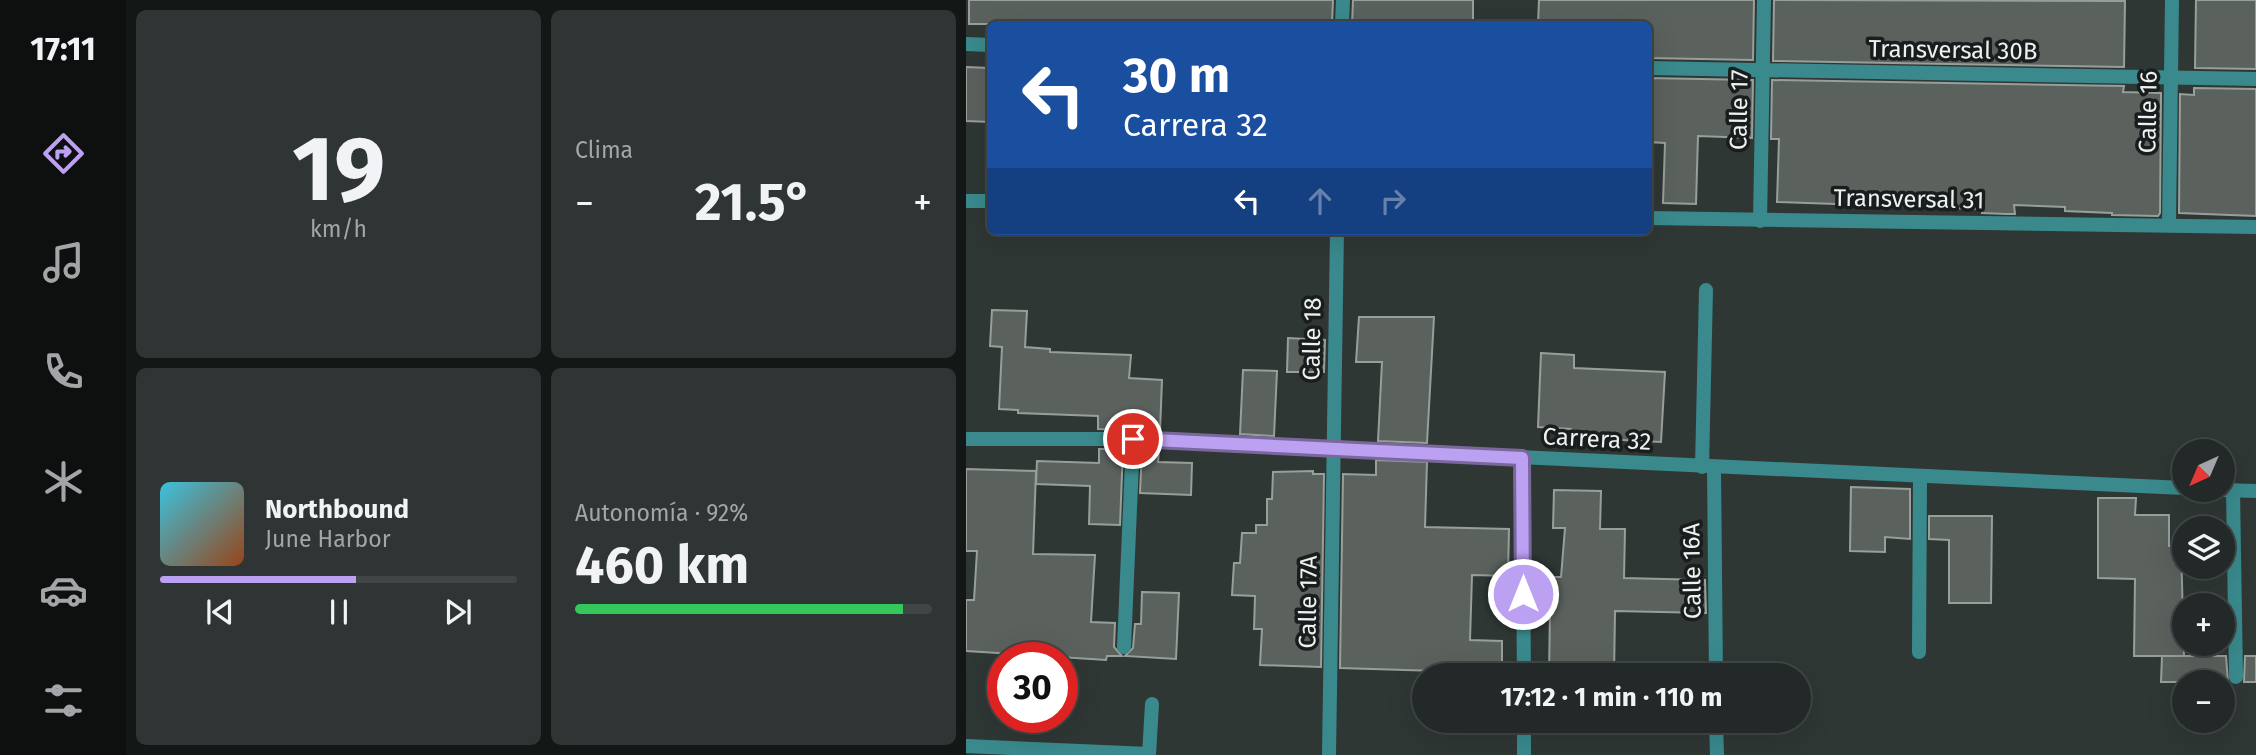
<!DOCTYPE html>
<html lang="es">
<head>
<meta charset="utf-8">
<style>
	body { margin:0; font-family:"Fira Sans",sans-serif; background:#2f3534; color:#f1f3f6; height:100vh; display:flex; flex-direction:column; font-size:26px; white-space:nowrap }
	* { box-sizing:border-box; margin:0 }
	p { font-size:23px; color:#a3a6a8 }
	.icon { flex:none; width:38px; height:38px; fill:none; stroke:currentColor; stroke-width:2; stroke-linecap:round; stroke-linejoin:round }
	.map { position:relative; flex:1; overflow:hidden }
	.details { display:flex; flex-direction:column; gap:10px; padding:10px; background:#131716; width:840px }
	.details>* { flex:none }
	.hud { position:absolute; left:21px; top:21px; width:665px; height:214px; border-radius:10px; box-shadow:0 7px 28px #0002,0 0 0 2px #404545; background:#1a4fa0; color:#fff; overflow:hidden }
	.needle { width:46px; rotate:224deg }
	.tools { position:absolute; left:1206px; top:439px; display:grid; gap:14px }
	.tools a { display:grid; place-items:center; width:63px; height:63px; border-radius:50%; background:#232928; box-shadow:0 7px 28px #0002,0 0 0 2px #404545; font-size:35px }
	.speed { position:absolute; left:21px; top:642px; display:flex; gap:14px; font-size:35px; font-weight:700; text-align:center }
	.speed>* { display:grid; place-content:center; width:91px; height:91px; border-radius:50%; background:#232928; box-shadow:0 7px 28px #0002,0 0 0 2px #404545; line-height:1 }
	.speed .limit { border:10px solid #d22; background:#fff; color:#111 }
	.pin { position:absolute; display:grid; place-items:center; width:60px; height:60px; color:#fff; margin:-30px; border:4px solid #fff; border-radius:50%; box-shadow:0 2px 7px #0007 }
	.me { position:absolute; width:77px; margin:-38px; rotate:0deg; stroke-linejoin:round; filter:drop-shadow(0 0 5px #0008) }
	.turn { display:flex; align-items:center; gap:24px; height:147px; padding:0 21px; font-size:32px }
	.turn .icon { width:91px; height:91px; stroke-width:2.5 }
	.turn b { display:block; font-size:49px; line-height:60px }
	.lanes { display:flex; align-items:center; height:66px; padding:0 21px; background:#0003; justify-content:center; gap:35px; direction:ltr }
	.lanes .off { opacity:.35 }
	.big { font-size:52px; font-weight:700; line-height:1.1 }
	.details .tile { flex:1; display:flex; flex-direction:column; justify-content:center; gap:10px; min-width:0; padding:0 24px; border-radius:10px; background:#2f3534 }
	.details .dial { align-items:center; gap:0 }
	.dial b { font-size:91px; line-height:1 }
	.song { display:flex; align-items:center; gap:21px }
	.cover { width:84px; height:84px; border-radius:10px; background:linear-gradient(135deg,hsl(190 70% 55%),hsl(20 70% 35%)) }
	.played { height:7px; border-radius:4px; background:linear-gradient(90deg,#bca0f2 55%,#404545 55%) }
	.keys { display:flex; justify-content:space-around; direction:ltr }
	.heat { display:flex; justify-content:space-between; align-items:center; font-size:38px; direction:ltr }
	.charge { height:10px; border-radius:5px; background:linear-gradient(90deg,#34c759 92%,#404545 0) }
	.details .tiles { flex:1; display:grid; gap:10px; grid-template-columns:repeat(2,1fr) }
	.trip { position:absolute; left:446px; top:663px; width:399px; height:70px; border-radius:35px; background:#232928; box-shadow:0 7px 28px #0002,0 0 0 2px #404545; font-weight:700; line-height:70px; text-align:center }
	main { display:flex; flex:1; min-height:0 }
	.menu { display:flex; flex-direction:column; width:126px; justify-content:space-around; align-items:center; background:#0e1010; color:#a3a6a8 }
	.menu .icon { width:49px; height:49px }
	.menu .selected { color:#bca0f2 }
	.menu b { font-size:32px; color:#f1f3f6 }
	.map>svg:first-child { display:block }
</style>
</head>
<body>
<main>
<nav class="menu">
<b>17:11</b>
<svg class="icon selected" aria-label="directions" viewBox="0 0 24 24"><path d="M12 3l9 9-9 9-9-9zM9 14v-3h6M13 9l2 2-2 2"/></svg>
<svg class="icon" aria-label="music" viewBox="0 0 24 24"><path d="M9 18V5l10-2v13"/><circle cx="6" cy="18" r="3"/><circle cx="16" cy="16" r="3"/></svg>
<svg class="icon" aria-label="phone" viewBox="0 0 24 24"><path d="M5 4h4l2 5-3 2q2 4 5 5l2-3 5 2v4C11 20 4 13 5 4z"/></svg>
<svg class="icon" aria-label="climate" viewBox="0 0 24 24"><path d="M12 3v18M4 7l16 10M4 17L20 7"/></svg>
<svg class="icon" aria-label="car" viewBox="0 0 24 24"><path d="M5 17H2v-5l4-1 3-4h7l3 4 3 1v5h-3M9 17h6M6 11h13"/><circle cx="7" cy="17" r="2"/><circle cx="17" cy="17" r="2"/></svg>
<svg class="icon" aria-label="filters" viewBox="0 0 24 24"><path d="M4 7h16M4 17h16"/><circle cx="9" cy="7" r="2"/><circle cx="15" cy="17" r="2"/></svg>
</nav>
<section class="details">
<div class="tiles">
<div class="tile dial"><b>19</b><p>km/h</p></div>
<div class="tile"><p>Clima</p>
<div class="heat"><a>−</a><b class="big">21.5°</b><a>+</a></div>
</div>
<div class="tile">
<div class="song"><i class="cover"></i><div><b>Northbound</b><p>June Harbor</p></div></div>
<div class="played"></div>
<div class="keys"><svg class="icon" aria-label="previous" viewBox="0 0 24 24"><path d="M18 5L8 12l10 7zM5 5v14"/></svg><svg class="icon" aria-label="pause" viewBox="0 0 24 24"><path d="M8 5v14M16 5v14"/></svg><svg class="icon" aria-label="next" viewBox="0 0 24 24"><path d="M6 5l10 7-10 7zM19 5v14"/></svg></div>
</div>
<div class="tile"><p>Autonomía · 92%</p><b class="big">460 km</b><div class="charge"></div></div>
</div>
</section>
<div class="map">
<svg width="1290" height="755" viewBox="0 0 1290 755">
	<rect width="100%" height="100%" fill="#2f3735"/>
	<!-- building -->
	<g fill="#5b625e" stroke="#979f9b" stroke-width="2">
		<path d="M 3,0 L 367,0 L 366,24 L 3,24 Z"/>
		<path d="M 387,0 L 507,0 L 507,24 L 386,24 Z"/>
		<path d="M 573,0 L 788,0 L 787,60 L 682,58 L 682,24 L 572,24 Z"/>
		<path d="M 808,0 L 1159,1 L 1158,67 L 807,61 Z"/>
		<path d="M 1230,0 L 1290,0 L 1290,69 L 1229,68 Z"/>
		<path d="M 0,67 L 24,68 L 24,122 L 0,121 Z"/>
		<path d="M 682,78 L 787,80 L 786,138 L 732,136 L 730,204 L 697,203 L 699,143 L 682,142 Z"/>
		<path d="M 806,80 L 1158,86 L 1157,92 L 1195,93 L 1194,213 L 1192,216 L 1146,215 L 1146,213 L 1099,211 L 1099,207 L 1048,205 L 1049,214 L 1041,214 L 1016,213 L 1016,209 L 811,202 L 813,139 L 805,139 Z"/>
		<path d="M 1228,88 L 1290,89 L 1290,216 L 1213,213 L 1214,94 L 1228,95 Z"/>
		<path d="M 26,310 L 61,311 L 59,347 L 84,349 L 84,352 L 165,355 L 163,378 L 196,380 L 194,431 L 132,429 L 132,416 L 52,413 L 52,410 L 33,409 L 36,347 L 24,346 Z"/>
		<path d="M 393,317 L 468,317 L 461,443 L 412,441 L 416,362 L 390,362 Z"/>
		<path d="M 322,338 L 359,340 L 358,372 L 321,372 Z"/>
		<path d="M 575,353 L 608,355 L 608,368 L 699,372 L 695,442 L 618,438 L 605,436 L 605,429 L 572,427 Z"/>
		<path d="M 277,370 L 311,371 L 308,436 L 274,434 Z"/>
		<path d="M 133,449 L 157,449 L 154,525 L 123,524 L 124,486 L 70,484 L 71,461 L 133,463 Z"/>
		<path d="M 176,449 L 193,450 L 192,462 L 226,463 L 225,495 L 174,493 Z"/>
		<path d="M 410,460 L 461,462 L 459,527 L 543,529 L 542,576 L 506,575 L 504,640 L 536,641 L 536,673 L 374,668 L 377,474 L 410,475 Z"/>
		<path d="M 0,469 L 70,471 L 67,554 L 129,555 L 125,622 L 149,623 L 148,647 L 156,656 L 141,656 L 140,660 L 0,651 L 0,600 L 8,600 L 11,551 L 0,551 Z"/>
		<path d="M 347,471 L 347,474 L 358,474 L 355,667 L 294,665 L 296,629 L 288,629 L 289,596 L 266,595 L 268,563 L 274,563 L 276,533 L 290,533 L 290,525 L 301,525 L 301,499 L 306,499 L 307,472 Z"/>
		<path d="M 885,487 L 944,489 L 944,539 L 919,537 L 919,552 L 884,551 Z"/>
		<path d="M 588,490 L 635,491 L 634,529 L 659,529 L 658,578 L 739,580 L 740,613 L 649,611 L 648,676 L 583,675 L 584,609 L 576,608 L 578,577 L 595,577 L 599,528 L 587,528 Z"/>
		<path d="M 1132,498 L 1170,498 L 1169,515 L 1203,515 L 1203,546 L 1215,546 L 1218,656 L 1168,656 L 1169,579 L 1132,578 Z"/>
		<path d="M 963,516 L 1026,516 L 1025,603 L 983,603 L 983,540 L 963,539 Z"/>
		<path d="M 176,592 L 213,593 L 210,659 L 159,656 L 167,648 L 169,624 L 175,624 Z"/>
		<path d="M 1196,656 L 1260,656 L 1262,682 L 1195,682 Z"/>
		<path d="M 1279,656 L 1290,656 L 1290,682 L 1278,682 Z"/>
	</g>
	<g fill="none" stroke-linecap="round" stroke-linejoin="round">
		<!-- lane -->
		<path stroke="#3a8a8d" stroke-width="14" d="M 953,652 L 954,477"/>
		<!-- street -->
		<g stroke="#3a8a8d" stroke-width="14">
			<path d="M 376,24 L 377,0"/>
			<path d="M 0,44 L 24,45"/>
			<path d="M 682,68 L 1290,79"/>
			<path d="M 0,201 L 24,201"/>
			<path d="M 682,218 L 1290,227"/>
			<path d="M 794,221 L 798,0"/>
			<path d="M 1203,224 L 1206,0"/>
			<path d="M 0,439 L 167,439 L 1218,488"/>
			<path d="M 556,458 L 558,676"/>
			<path d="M 736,467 L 740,290"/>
			<path d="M 748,467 L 750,676"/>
			<path d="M 1256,490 L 1290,491"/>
			<path d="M 1267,490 L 1270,677"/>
			<path d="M 158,647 L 167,439"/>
			<path d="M 558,721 L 558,755"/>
			<path d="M 750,721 L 751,755"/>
			<path d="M 0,746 L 183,754"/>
			<path d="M 183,755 L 186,704"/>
			<path d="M 363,755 L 371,231"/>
		</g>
	</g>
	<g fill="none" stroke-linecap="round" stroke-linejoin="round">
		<!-- route casing -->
		<g stroke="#7a689d" stroke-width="18">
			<path id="route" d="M 167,439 L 556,458 L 557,594"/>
		</g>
		<!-- route -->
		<use href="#route" stroke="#bca0f2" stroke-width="12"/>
	</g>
	<g text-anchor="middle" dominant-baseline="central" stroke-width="7" stroke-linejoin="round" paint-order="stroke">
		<!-- street labels -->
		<g font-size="24" fill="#edf2f1" stroke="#1a1d1d">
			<text transform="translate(987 50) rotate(1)">Transversal 30B</text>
			<text transform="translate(773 110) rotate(-89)">Calle 17</text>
			<text transform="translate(1182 112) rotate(-89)">Calle 16</text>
			<text transform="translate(943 199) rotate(1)">Transversal 31</text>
			<text transform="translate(346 339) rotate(-89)">Calle 18</text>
			<text transform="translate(631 439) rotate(3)">Carrera 32</text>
			<text transform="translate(726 571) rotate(-91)">Calle 16A</text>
			<text transform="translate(342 602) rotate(-89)">Calle 17A</text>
		</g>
	</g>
</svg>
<div class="tools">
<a><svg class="needle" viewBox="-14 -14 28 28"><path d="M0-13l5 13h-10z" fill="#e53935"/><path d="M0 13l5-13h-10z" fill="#a3a6a8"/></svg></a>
<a><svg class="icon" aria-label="layers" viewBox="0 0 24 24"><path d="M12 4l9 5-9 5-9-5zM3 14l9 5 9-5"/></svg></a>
<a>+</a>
<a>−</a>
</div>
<div class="speed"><div class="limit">30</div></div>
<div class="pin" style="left:167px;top:439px;background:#d93025"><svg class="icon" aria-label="arrive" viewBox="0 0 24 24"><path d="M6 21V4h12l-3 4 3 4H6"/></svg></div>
<svg class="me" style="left:557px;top:594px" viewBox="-20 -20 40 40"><circle r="17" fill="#bca0f2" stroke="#fff" stroke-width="3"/><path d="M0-11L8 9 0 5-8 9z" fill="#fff"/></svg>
<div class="trip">17:12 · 1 min · 110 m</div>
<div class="hud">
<div class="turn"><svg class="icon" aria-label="left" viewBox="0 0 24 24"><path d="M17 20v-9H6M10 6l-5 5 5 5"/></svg><div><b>30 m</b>Carrera 32</div></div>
<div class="lanes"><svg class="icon" aria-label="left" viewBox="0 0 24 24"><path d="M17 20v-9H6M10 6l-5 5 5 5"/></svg><svg class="icon off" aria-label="ahead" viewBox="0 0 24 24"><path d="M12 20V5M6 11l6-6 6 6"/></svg><svg class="icon off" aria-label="right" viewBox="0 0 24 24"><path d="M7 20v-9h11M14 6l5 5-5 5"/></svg></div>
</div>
</div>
</main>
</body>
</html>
